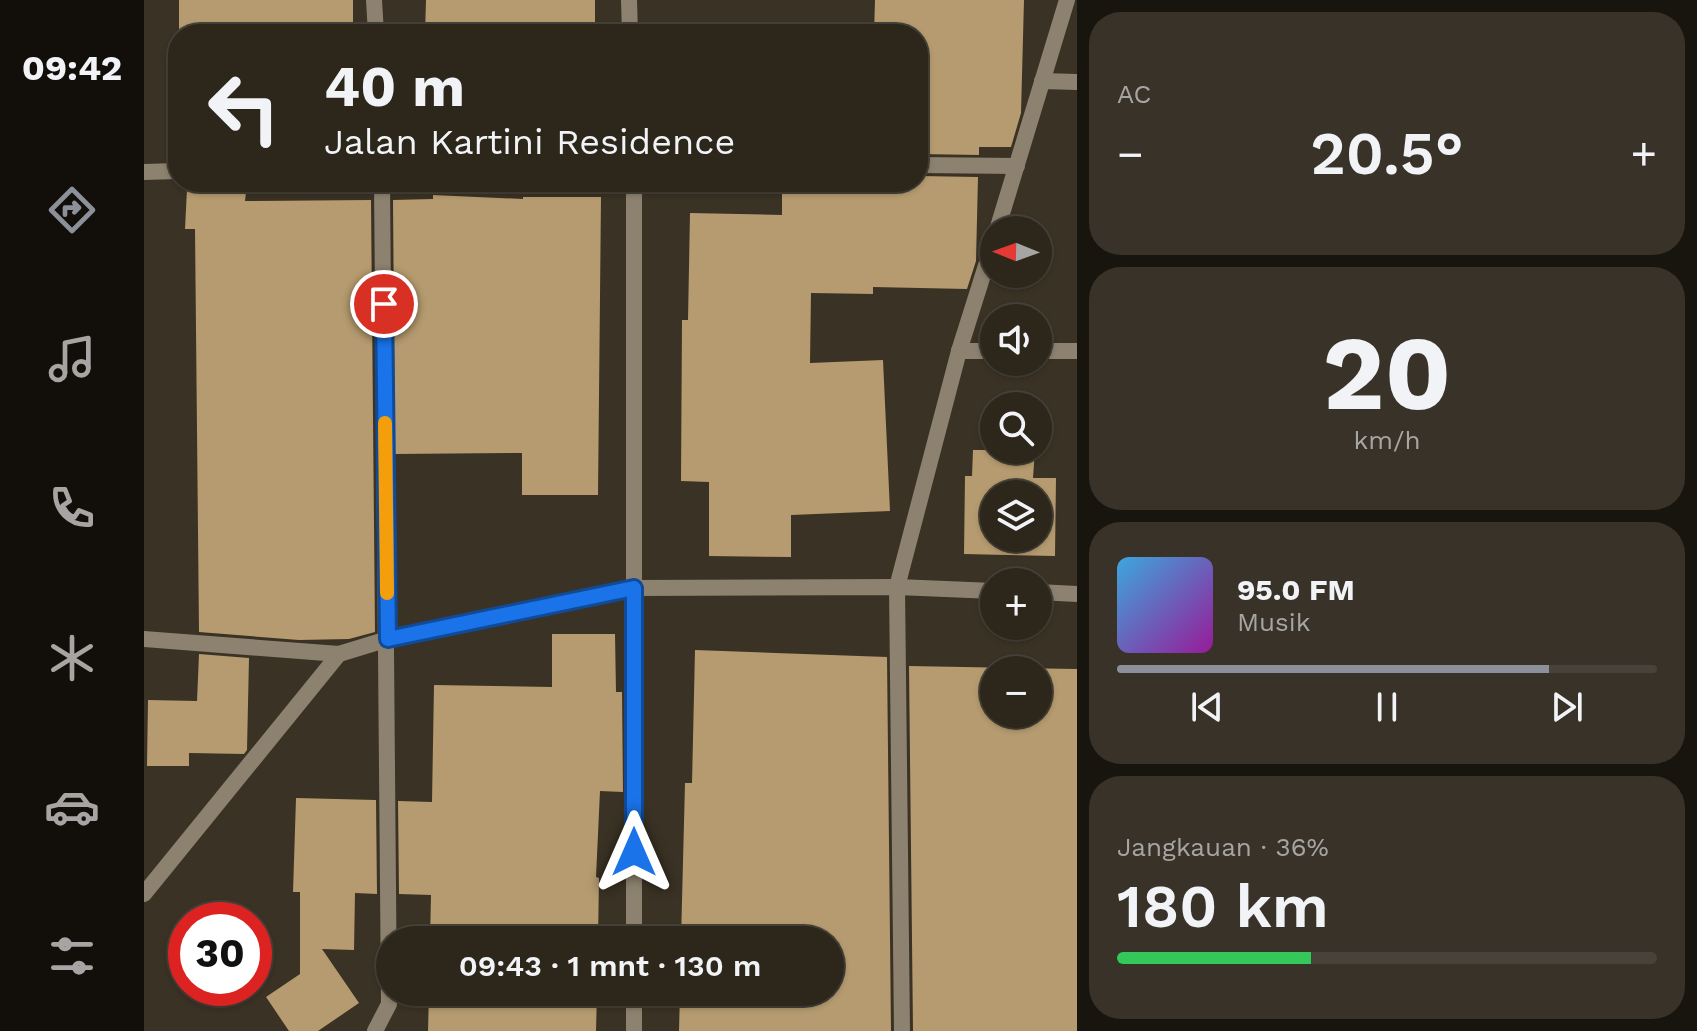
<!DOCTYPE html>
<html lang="id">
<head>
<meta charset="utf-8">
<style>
	body { margin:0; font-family:"Work Sans",sans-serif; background:#383228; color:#f1f3f6; height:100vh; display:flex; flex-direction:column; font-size:30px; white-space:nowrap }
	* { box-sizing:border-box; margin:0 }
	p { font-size:26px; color:#a6a5a3 }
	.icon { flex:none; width:44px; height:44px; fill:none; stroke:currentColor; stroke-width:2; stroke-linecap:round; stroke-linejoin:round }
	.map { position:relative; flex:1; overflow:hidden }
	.details { display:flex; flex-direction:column; gap:12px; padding:12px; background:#18150f; width:620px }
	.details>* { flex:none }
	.guide { position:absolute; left:24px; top:24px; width:760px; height:168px; border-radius:32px; box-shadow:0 2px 6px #0004,0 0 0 2px #48433a; background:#2c261b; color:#f1f3f6; overflow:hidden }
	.needle { width:52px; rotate:271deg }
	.fabs { position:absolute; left:836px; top:216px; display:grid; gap:16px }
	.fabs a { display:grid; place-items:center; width:72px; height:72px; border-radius:50%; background:#2c261b; box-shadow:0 2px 6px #0004,0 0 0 2px #48433a; font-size:40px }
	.speed { position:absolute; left:24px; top:902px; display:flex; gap:16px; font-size:40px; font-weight:700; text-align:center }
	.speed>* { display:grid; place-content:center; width:104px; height:104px; border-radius:50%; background:#2c261b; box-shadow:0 2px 6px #0004,0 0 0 2px #48433a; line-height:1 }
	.speed .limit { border:12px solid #d22; background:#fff; color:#111 }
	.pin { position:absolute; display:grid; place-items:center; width:68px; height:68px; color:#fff; margin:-34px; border:4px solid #fff; border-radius:50%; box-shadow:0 2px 8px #0007 }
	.me { position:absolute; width:88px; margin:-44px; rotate:0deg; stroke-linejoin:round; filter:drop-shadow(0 0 6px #0008) }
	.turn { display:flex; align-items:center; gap:28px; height:168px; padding:0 24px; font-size:36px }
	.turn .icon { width:104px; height:104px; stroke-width:2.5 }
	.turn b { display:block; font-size:56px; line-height:68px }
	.big { font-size:60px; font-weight:600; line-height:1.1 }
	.details .widget { flex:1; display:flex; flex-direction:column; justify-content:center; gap:12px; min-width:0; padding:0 28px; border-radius:32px; background:#383228 }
	.details .dial { align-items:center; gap:0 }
	.dial b { font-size:104px; line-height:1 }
	.song { display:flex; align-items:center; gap:24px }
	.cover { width:96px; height:96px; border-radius:12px; background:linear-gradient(135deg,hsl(200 70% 55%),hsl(300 70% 35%)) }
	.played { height:8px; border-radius:4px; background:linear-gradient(90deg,#8c9099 80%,#48433a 80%) }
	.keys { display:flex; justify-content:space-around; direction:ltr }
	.heat { display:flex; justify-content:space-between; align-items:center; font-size:44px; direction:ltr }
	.charge { height:12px; border-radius:6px; background:linear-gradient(90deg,#34c759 36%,#48433a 0) }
	.trip { position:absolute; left:232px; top:926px; width:468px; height:80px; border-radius:40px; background:#2c261b; box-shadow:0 2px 6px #0004,0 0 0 2px #48433a; font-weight:600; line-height:80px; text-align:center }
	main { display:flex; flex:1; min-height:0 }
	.tabs { display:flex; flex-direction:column; width:144px; justify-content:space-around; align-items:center; background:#120f0b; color:#a6a5a3 }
	.tabs .icon { width:56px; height:56px }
	.tabs .active { color:#8c9099 }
	.tabs b { font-size:36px; color:#f1f3f6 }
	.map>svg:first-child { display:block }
</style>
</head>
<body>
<main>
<nav class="tabs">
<b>09:42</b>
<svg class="icon active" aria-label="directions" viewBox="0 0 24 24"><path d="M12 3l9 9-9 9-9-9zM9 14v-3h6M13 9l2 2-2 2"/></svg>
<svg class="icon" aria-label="music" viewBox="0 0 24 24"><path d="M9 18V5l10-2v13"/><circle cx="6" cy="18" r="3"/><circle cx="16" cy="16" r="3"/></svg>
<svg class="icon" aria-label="phone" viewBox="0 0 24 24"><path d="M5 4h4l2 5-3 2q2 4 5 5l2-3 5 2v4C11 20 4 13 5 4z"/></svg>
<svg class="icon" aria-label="climate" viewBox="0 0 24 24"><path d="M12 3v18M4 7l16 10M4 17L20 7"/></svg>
<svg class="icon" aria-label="car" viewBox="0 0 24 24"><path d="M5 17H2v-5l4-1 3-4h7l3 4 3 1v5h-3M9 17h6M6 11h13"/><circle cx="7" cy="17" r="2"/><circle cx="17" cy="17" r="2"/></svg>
<svg class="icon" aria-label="filters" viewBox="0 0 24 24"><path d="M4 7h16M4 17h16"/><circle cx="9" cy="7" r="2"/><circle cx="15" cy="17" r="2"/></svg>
</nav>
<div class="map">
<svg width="933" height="1031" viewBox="0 0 933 1031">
	<rect width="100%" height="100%" fill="#3a3224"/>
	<!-- building -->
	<g fill="#b59b6f" fill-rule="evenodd">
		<rect x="35" y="0" width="174" height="34"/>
		<path d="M 282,0 L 451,0 L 451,34 L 281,34 Z"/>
		<path d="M 731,0 L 880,0 L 877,113 L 867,147 L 835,147 L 835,155 L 775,154 L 775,34 L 730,34 Z"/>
		<path d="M 775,176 L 834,177 L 832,261 L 823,289 L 729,287 L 729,294 L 667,293 L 666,363 L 739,360 L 746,511 L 647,515 L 647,557 L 565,556 L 565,482 L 537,481 L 538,320 L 544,320 L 546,213 L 638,215 L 638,194 L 735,194 L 735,182 L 775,183 Z"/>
		<path d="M 43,189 L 102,192 L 101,201 L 227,200 L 231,632 L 205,639 L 155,640 L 55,632 L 51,229 L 41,229 Z"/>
		<path d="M 289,195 L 379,199 L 379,197 L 457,197 L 454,495 L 378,495 L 378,453 L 251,454 L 249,200 L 289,199 Z"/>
		<path d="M 829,450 L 891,450 L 889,478 L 912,478 L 911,556 L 820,554 L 821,476 L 828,476 ZM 850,494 L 894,494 L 894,538 L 850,538 Z"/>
		<path d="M 408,634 L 471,634 L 472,692 L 478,692 L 479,792 L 456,791 L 452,877 L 455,878 L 454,940 L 286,940 L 287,895 L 255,894 L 254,801 L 288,802 L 290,685 L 408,687 Z"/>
		<path d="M 551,650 L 743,657 L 747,1031 L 535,1031 L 536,992 L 686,992 L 686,940 L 537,940 L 541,783 L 548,783 Z"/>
		<path d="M 55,654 L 105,658 L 103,750 L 100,754 L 45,753 L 45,766 L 3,766 L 4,700 L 53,701 Z"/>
		<path d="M 765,666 L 933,669 L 933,1031 L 769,1031 ZM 850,670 L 894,670 L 894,714 L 850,714 Z"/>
		<path d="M 152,798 L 232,800 L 233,894 L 211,893 L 210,950 L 178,949 L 215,1003 L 174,1031 L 145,1031 L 122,997 L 156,974 L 156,892 L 149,892 Z"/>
		<path d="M 285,992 L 453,992 L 452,1031 L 284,1031 Z"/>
	</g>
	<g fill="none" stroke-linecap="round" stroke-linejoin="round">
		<!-- minor -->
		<g stroke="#8d826f" stroke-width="16">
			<path d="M 230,0 L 232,34"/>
			<path d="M 485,0 L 486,34"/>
			<path d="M 898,81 L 933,82"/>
			<path d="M 774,165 L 873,166"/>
			<path d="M 0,172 L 34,171"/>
			<path d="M 490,182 L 490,940"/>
			<path d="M 853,230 L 923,0"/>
			<path d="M 815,351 L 850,351"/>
			<path d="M 894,351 L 933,351"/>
			<path d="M 894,592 L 933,594"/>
			<path d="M 0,639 L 195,654 L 244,639 L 490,588 L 753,587 L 850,591"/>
			<path d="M 0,894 L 195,654"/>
			<path d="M 490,992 L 490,1031"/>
			<path d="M 231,1031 L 245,1004 L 238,182"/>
			<path d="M 758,1031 L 753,587 L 815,351 L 850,240"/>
		</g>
	</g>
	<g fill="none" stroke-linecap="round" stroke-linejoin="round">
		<!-- route casing -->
		<g stroke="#114b97" stroke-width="20">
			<path id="route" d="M 240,304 L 244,639 L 490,588 L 490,852"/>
		</g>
		<!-- route -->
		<use href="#route" stroke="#1a73e8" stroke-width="14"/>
		<!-- slow -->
		<path stroke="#f59e0b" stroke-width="14" d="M 241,423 L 243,593"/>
	</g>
</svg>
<div class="fabs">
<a><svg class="needle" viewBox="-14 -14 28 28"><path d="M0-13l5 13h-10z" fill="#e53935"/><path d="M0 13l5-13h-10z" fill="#a6a5a3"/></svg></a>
<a><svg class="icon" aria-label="sound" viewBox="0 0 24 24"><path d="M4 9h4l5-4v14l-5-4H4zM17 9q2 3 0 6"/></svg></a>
<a><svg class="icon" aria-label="search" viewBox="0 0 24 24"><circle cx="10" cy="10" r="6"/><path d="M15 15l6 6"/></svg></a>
<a><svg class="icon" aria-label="layers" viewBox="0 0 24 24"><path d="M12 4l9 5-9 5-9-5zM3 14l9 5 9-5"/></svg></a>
<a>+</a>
<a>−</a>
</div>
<div class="speed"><div class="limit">30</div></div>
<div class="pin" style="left:240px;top:304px;background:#d93025"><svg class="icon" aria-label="arrive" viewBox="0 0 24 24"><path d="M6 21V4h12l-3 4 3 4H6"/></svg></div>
<svg class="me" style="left:490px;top:852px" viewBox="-20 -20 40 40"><path d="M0-17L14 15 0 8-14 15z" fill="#1a73e8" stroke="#fff" stroke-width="4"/></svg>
<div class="trip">09:43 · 1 mnt · 130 m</div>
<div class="guide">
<div class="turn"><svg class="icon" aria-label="left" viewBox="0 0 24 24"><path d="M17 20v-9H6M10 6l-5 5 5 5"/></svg><div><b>40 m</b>Jalan Kartini Residence</div></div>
</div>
</div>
<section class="details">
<div class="widget"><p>AC</p>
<div class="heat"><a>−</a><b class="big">20.5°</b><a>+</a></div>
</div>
<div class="widget dial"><b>20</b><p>km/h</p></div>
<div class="widget">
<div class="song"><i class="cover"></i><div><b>95.0 FM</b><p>Musik</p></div></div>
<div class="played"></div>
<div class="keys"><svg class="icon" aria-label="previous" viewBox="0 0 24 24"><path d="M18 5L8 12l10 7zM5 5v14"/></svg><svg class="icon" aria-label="pause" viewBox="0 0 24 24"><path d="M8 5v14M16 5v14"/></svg><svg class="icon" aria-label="next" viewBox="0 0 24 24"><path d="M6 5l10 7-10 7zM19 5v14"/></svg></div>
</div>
<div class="widget"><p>Jangkauan · 36%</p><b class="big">180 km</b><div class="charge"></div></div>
</section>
</main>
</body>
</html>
